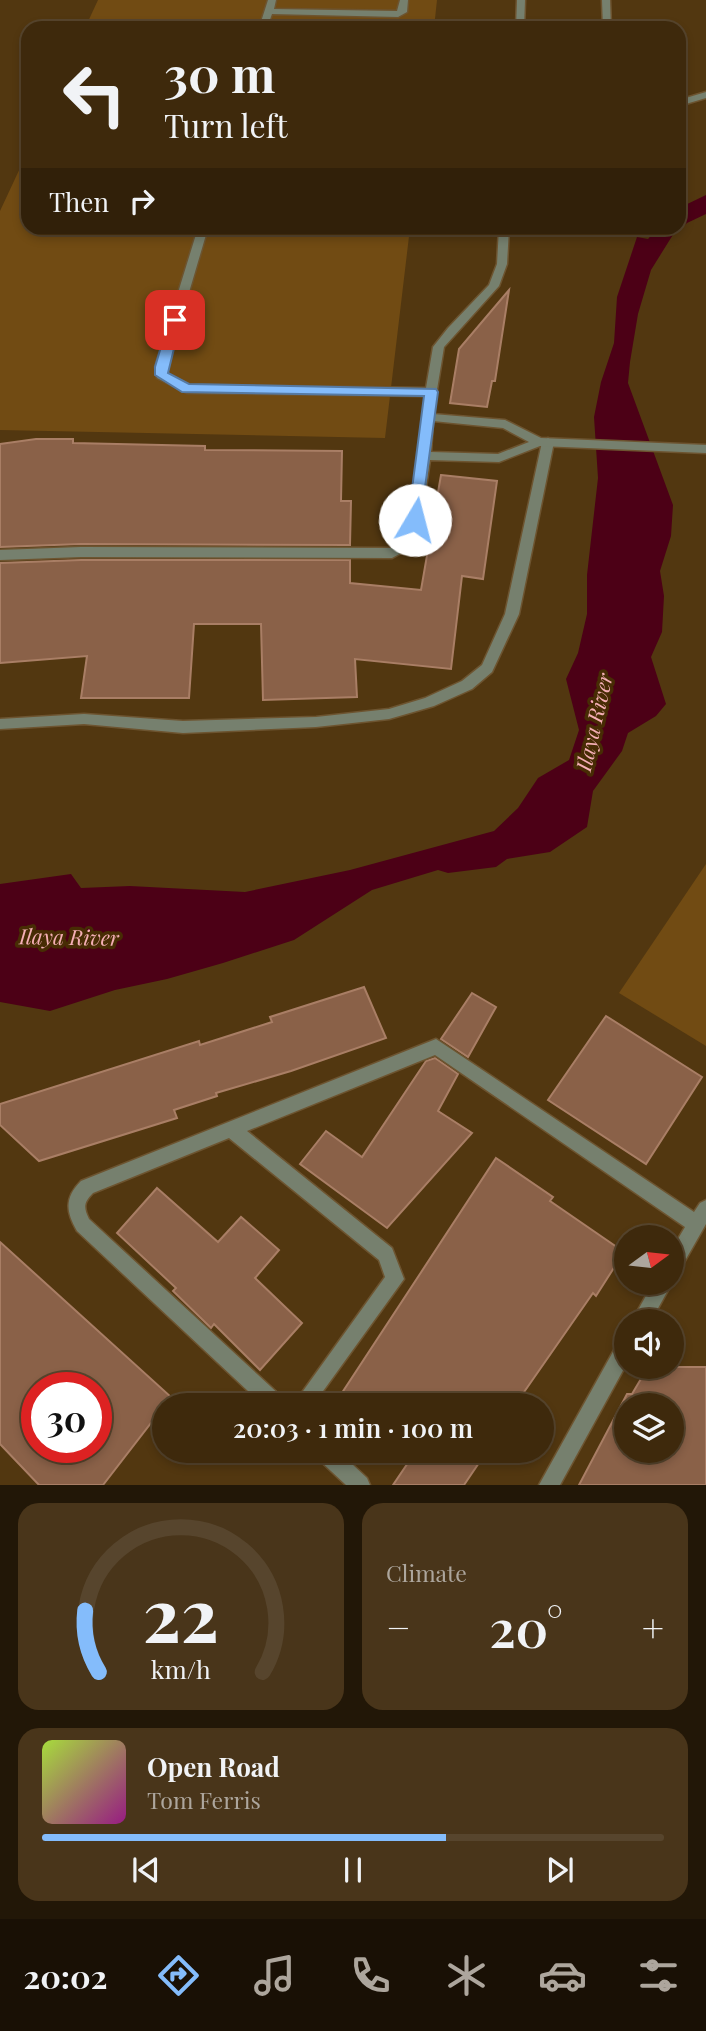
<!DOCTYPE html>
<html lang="en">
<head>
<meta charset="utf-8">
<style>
	body { margin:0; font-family:"Playfair Display",serif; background:#49351a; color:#f1f3f6; height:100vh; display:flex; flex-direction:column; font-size:26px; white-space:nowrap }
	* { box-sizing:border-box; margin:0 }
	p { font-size:23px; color:#ada69d }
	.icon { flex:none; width:38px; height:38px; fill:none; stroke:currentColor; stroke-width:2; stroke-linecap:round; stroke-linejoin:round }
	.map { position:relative; height:1485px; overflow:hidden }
	.sheet { display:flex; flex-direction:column; gap:18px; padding:18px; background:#221707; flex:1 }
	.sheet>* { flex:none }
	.top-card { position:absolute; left:21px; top:21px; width:665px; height:214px; border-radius:21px; box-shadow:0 4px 10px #0003,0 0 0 2px #57452d; background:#3e290c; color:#f1f3f6; overflow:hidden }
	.needle { width:46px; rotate:75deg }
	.controls { position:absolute; left:614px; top:1225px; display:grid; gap:14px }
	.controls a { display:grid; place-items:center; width:70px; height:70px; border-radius:50%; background:#3e290c; box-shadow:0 4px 10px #0003,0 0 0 2px #57452d; font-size:35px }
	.speed { position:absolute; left:21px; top:1372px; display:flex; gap:14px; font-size:35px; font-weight:700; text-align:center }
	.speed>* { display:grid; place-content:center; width:91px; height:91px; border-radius:50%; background:#3e290c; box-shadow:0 4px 10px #0003,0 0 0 2px #57452d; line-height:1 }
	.speed .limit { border:10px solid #d22; background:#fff; color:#111 }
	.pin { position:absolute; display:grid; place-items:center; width:60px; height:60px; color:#fff; margin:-30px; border-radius:14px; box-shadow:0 4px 10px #0006 }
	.me { position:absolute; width:77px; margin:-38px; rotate:8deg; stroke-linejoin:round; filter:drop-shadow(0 0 5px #0008) }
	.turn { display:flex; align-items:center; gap:24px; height:147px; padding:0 28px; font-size:32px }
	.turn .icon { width:91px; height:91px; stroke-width:2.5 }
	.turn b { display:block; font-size:49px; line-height:60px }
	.then { display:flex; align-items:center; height:66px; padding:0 28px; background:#0003; gap:14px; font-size:26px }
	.big { font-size:52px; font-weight:600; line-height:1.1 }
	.sheet .tile { flex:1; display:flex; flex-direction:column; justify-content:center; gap:10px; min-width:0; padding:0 24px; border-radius:21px; background:#49351a }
	.sheet .dial { align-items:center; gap:0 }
	.dial svg { height:182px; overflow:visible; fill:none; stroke:#57452d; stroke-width:7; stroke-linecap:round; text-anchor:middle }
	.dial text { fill:#f1f3f6; stroke:none }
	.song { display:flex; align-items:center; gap:21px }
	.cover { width:84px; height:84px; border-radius:10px; background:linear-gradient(135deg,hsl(80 70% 55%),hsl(310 70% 35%)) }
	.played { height:7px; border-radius:4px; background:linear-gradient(90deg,#84bcfb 65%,#57452d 65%) }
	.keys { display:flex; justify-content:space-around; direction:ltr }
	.heat { display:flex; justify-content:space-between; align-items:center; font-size:38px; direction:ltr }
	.sheet .tiles { flex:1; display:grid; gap:18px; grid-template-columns:1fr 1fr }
	.tile:last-child { grid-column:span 2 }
	.trip { position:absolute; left:152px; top:1393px; width:402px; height:70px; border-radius:35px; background:#3e290c; box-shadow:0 4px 10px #0003,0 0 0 2px #57452d; font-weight:600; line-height:70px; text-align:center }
	.tabs { display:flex; height:112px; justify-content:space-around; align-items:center; background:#191005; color:#ada69d }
	.tabs .icon { width:49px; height:49px }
	.tabs .active { color:#84bcfb }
	.tabs b { font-size:32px; color:#f1f3f6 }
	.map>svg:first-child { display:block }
</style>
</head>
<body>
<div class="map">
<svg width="706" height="1485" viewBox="0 0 706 1485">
	<rect width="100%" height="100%" fill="#523710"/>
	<!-- green -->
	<g fill="#714b13">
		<path d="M 98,0 L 437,0 L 434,28 L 85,28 Z"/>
		<path d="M 28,151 L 28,228 L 410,228 L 385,438 L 0,430 L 0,211 Z"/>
		<path d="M 706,864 L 706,1046 L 619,993 Z"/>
	</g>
	<!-- water -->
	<path fill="#4c0016" d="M 706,195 L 706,214 L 687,223 L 674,233 L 651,270 L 638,314 L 630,362 L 628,383 L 673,505 L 671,536 L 660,571 L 664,596 L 662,632 L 651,657 L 666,704 L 656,716 L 628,733 L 622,751 L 593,791 L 587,827 L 550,852 L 507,859 L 496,867 L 448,873 L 438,870 L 372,890 L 294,940 L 223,963 L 167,979 L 115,990 L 50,1011 L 0,1002 L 0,884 L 71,874 L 81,888 L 130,886 L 245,892 L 350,870 L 494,831 L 518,808 L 538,778 L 569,760 L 579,730 L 566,679 L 578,653 L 587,614 L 587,575 L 598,478 L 594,417 L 601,382 L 614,343 L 617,297 L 637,237 L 648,239 L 658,228 L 679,228 L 679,208 Z"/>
	<!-- building -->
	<g fill="#8a6148" stroke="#a97e65" stroke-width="2" fill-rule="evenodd">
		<path d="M 509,290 L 495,381 L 492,381 L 487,407 L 450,403 L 459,349 Z"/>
		<path d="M 36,439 L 73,439 L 73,443 L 205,446 L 205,450 L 342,451 L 341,501 L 351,501 L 350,545 L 81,544 L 0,547 L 0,444 Z"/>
		<path d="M 441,475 L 497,481 L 483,579 L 462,576 L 451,669 L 355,659 L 357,697 L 263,700 L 261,624 L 194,624 L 189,698 L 81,698 L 87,656 L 0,663 L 0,563 L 81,560 L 350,560 L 350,583 L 421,590 Z"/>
		<path d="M 364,987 L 386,1038 L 291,1071 L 216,1093 L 217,1096 L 174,1110 L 177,1118 L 39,1161 L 0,1125 L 0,1104 L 199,1041 L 200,1045 L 272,1022 L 270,1017 Z"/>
		<path d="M 472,993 L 496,1007 L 468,1057 L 441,1039 Z"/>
		<path d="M 606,1016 L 702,1077 L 646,1164 L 548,1100 Z"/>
		<path d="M 435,1058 L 458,1074 L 438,1111 L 472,1133 L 387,1228 L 300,1164 L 326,1131 L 362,1157 L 426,1061 Z"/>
		<path d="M 496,1158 L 553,1197 L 550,1201 L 624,1252 L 596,1296 L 593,1293 L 515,1405 L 334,1405 Z"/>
		<path d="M 157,1188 L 218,1242 L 241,1217 L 279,1250 L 255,1278 L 302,1323 L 260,1370 L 214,1324 L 211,1328 L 173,1291 L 176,1288 L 117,1233 Z"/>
		<path d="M 0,1242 L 171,1397 L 103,1485 L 39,1485 L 0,1444 ZM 37,1388 L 96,1388 L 96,1447 L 37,1447 Z"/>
		<path d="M 648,1367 L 706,1367 L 706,1485 L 579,1485 L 627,1394 L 632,1394 ZM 626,1405 L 672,1405 L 672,1451 L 626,1451 Z"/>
		<path d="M 416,1451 L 487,1451 L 464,1485 L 393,1485 Z"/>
	</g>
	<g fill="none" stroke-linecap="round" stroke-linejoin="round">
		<!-- service casing -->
		<g stroke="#6d5430" stroke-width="3">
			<path id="service" d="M 548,438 L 554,442 L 519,614 L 492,672 L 472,689 L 434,706 L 389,719 L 316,727 L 183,733 L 84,724 L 0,729 L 0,719 L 84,714 L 183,721 L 316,717 L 389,709 L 425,698 L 462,681 L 482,665 L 505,614 L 542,442 Z"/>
		</g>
		<!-- minor casing -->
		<g stroke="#6d5430" stroke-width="3">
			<g id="minor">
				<path d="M 268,0 L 276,0 L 274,9 L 397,11 L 400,0 L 408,0 L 407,12 L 398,17 L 272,14 L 267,28 L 259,28 Z"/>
				<path d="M 517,0 L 525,0 L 524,28 L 516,28 Z"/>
				<path d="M 602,0 L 610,0 L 611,28 L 603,28 Z"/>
				<path d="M 706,92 L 706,98 L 679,106 L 679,100 Z"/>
				<path d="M 198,228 L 208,228 L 167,367 L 167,373 L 189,385 L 426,388 L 433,347 L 448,328 L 489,285 L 497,264 L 499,228 L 509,228 L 507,264 L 499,286 L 444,347 L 433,414 L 505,420 L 541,438 L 706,445 L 706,453 L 540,446 L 499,462 L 430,460 L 418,542 L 416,545 L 392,558 L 81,557 L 0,560 L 0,550 L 81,547 L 390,548 L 406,540 L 419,456 L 425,396 L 187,393 L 157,378 L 155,367 ZM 433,421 L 503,428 L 529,442 L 498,454 L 431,452 Z"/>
				<path d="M 436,1039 L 694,1212 L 700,1203 L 706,1200 L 706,1224 L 678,1273 L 672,1276 L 672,1249 L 685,1227 L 435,1055 L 247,1131 L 392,1248 L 404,1279 L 313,1405 L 293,1405 L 385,1277 L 379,1260 L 229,1138 L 93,1193 C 84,1202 83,1207 89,1219 L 283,1398 L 285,1405 L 263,1405 L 77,1231 C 66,1212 64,1198 81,1181 Z"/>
				<path d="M 653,1283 L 672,1283 L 651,1321 L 632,1321 Z"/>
				<path d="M 626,1339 L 626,1365 L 560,1485 L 539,1485 L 619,1341 Z"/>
				<path d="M 315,1451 L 338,1451 L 367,1478 L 370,1485 L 346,1485 L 317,1458 Z"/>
			</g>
		</g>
		<!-- service -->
		<use href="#service" fill="#76806e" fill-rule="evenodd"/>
		<!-- minor -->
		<use href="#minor" fill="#76806e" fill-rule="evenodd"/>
	</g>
	<!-- route -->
	<path fill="#84bcfb" stroke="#567aa3" stroke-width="2" d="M 175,316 L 181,320 L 168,373 L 189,384 L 436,389 L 438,392 L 420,524 L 410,524 L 408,520 L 424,396 L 182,392 L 155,375 L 155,367 L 169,320 Z"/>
	<g text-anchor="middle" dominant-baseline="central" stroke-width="7" stroke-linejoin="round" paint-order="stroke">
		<!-- water labels -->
		<g font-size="21" font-style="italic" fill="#f5afb6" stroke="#472c04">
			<text transform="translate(593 722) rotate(-77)">Ilaya River</text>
			<text transform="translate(69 936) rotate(1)">Ilaya River</text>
		</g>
	</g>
</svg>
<div class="controls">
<a><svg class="needle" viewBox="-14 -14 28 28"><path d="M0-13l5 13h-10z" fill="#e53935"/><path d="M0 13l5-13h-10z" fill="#ada69d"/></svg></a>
<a><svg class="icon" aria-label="sound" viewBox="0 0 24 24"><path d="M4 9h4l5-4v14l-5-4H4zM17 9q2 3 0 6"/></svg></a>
<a><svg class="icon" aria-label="layers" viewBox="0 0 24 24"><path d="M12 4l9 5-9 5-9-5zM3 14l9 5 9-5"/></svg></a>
</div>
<div class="speed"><div class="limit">30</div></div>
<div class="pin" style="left:175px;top:320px;background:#d93025"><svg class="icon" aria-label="arrive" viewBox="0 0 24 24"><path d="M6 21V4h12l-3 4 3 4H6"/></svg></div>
<svg class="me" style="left:415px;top:520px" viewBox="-20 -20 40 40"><circle r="19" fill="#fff"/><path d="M0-13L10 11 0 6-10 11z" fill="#84bcfb"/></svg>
<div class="trip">20:03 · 1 min · 100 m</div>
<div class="top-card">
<div class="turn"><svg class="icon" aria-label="left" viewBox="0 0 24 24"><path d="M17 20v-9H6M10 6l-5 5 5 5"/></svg><div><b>30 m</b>Turn left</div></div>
<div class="then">Then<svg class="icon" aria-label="right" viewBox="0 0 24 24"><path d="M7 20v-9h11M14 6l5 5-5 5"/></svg></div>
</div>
</div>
<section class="sheet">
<div class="tiles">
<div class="tile dial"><svg viewBox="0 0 100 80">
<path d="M14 69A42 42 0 1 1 86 69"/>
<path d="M14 69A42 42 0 0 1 8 42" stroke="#84bcfb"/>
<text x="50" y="56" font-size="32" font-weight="700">22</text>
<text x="50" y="72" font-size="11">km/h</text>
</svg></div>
<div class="tile"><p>Climate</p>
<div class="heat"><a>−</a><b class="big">20°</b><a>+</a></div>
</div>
<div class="tile">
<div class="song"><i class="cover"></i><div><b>Open Road</b><p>Tom Ferris</p></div></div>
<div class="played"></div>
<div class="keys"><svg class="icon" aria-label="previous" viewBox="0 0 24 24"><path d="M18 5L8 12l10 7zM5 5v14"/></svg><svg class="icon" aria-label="pause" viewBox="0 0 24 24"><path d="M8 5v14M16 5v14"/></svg><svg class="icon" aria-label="next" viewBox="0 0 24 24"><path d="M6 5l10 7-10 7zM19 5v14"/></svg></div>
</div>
</div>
</section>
<nav class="tabs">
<b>20:02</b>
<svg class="icon active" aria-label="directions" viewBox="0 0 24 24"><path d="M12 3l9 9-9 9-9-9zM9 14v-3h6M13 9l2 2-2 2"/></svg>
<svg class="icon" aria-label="music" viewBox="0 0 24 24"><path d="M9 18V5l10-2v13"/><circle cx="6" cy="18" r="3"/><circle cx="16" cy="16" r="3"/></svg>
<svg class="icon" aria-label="phone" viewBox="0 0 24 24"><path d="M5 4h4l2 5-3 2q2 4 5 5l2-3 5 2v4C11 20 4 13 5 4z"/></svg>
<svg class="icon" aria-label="climate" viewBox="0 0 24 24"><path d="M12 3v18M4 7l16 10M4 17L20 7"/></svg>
<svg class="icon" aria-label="car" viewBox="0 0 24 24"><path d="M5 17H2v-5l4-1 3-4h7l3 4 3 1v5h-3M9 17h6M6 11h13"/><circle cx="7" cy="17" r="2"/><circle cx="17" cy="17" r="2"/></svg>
<svg class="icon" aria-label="filters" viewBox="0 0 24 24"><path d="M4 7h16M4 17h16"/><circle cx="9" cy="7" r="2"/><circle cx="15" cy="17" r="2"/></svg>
</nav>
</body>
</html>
